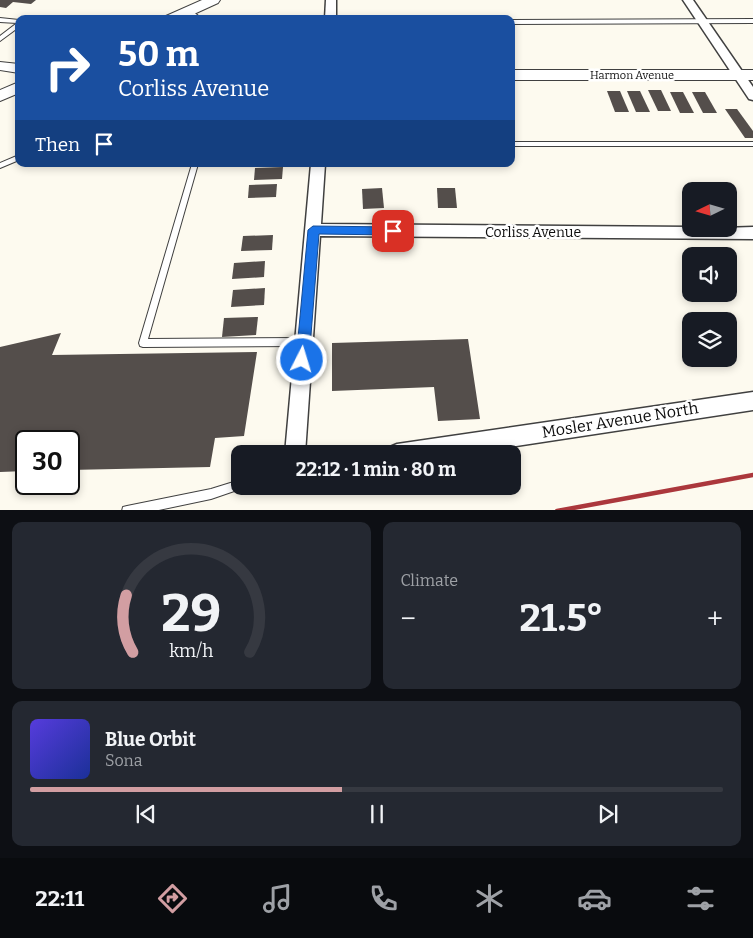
<!DOCTYPE html>
<html lang="en">
<head>
<meta charset="utf-8">
<style>
	body { margin:0; font-family:Bitter,serif; background:#242831; color:#f1f3f6; height:100vh; display:flex; flex-direction:column; font-size:19px; white-space:nowrap }
	* { box-sizing:border-box; margin:0 }
	p { font-size:16px; color:#9ea1a6 }
	.icon { flex:none; width:28px; height:28px; fill:none; stroke:currentColor; stroke-width:2; stroke-linecap:round; stroke-linejoin:round }
	.map { position:relative; height:510px; overflow:hidden }
	.drawer { display:flex; flex-direction:column; gap:12px; padding:12px; background:#0d0f14; flex:1 }
	.drawer>* { flex:none }
	.banner { position:absolute; left:15px; top:15px; width:500px; height:152px; border-radius:10px; box-shadow:0 2px 8px #0003; background:#1a4fa0; color:#fff; overflow:hidden }
	.needle { width:32px; rotate:265deg }
	.fabs { position:absolute; left:682px; top:182px; display:grid; gap:10px }
	.fabs a { display:grid; place-items:center; width:55px; height:55px; border-radius:10px; background:#171b24; box-shadow:0 2px 8px #0003; font-size:25px }
	.speed { position:absolute; left:15px; top:430px; display:flex; gap:10px; font-size:25px; font-weight:700; text-align:center }
	.speed>* { display:grid; place-content:center; width:65px; height:65px; border-radius:50%; background:#171b24; box-shadow:0 2px 8px #0003; line-height:1 }
	.speed .limit { border:2px solid #111; border-radius:8px; background:#fff; color:#111 }
	.pin { position:absolute; display:grid; place-items:center; width:42px; height:42px; color:#fff; margin:-21px; border-radius:10px; box-shadow:0 2px 8px #0006 }
	.me { position:absolute; width:55px; margin:-28px; rotate:5deg; stroke-linejoin:round; filter:drop-shadow(0 0 4px #0008) }
	.turn { display:flex; align-items:center; gap:18px; height:105px; padding:0 20px; font-size:22px }
	.turn .icon { width:65px; height:65px; stroke-width:2.5 }
	.turn b { display:block; font-size:35px; line-height:42px }
	.then { display:flex; align-items:center; height:48px; padding:0 20px; background:#0003; gap:10px; font-size:19px }
	.big { font-size:38px; font-weight:700; line-height:1.1 }
	.drawer .card { flex:1; display:flex; flex-direction:column; justify-content:center; gap:8px; min-width:0; padding:0 18px; border-radius:10px; background:#242831 }
	.drawer .dial { align-items:center; gap:0 }
	.dial svg { height:130px; overflow:visible; fill:none; stroke:#363941; stroke-width:7; stroke-linecap:round; text-anchor:middle }
	.dial text { fill:#f1f3f6; stroke:none }
	.song { display:flex; align-items:center; gap:15px }
	.cover { width:60px; height:60px; border-radius:8px; background:linear-gradient(135deg,hsl(250 70% 55%),hsl(230 70% 35%)) }
	.played { height:5px; border-radius:2px; background:linear-gradient(90deg,#d29ea2 45%,#363941 45%) }
	.keys { display:flex; justify-content:space-around; direction:ltr }
	.heat { display:flex; justify-content:space-between; align-items:center; font-size:28px; direction:ltr }
	.drawer .tiles { flex:1; display:grid; gap:12px; grid-template-columns:1fr 1fr }
	.card:last-child { grid-column:span 2 }
	.trip { position:absolute; left:231px; top:445px; width:290px; height:50px; border-radius:10px; background:#171b24; box-shadow:0 2px 8px #0003; font-weight:700; line-height:50px; text-align:center }
	.menu { display:flex; height:80px; justify-content:space-around; align-items:center; background:#090b0e; color:#9ea1a6 }
	.menu .icon { width:35px; height:35px }
	.menu .current { color:#d29ea2 }
	.menu b { font-size:22px; color:#f1f3f6 }
	.map>svg:first-child { display:block }
</style>
</head>
<body>
<div class="map">
<svg width="753" height="511" viewBox="0 0 753 511">
	<rect width="100%" height="100%" fill="#fdfaef"/>
	<!-- building -->
	<g fill="#544e4b">
		<path d="M 0,0 L 36,0 L 31,4 L 13,2 L 6,8 L 0,7 Z"/>
		<path d="M 648,90 L 661,90 L 671,111 L 658,111 Z"/>
		<path d="M 607,91 L 620,91 L 629,112 L 615,112 Z"/>
		<path d="M 627,91 L 640,91 L 650,112 L 636,112 Z"/>
		<path d="M 670,92 L 683,92 L 694,113 L 680,113 Z"/>
		<path d="M 692,92 L 705,92 L 717,113 L 703,113 Z"/>
		<path d="M 725,109 L 737,109 L 753,131 L 753,138 L 745,138 Z"/>
		<path d="M 283,167 L 282,179 L 254,180 L 255,168 Z"/>
		<path d="M 277,184 L 276,197 L 248,198 L 249,185 Z"/>
		<path d="M 382,188 L 384,208 L 363,209 L 362,189 Z"/>
		<path d="M 437,188 L 455,188 L 457,208 L 438,208 Z"/>
		<path d="M 273,235 L 272,250 L 241,251 L 243,236 Z"/>
		<path d="M 265,261 L 264,277 L 232,279 L 234,263 Z"/>
		<path d="M 265,288 L 264,305 L 231,307 L 233,290 Z"/>
		<path d="M 258,317 L 256,335 L 222,337 L 224,318 Z"/>
		<path d="M 61,333 L 52,355 L 257,352 L 244,436 L 215,438 L 210,467 L 69,470 L 69,441 L 26,441 L 26,471 L 0,472 L 0,347 Z"/>
		<path d="M 468,339 L 480,419 L 438,421 L 434,387 L 332,391 L 332,343 Z"/>
	</g>
	<g fill="none" stroke-linecap="round" stroke-linejoin="round">
		<!-- service casing -->
		<g stroke="#404040" stroke-width="2">
			<g id="service">
				<path d="M 187,10 L 191,10 L 202,19 L 196,19 L 187,12 Z"/>
				<path d="M 0,18 L 19,20 L 19,27 L 0,41 L 0,36 L 17,23 L 0,22 Z"/>
				<path d="M 753,19 L 753,23 L 511,24 L 511,20 Z"/>
				<rect x="511" y="142" width="242" height="4"/>
				<path d="M 19,155 L 19,160 L 0,168 L 0,163 Z"/>
				<path d="M 192,164 L 198,164 L 148,339 L 304,338 L 307,339 L 308,342 L 307,345 L 304,346 L 143,347 L 140,346 L 139,343 Z"/>
				<path d="M 240,480 L 240,486 L 244,486 L 243,488 L 211,499 L 154,511 L 122,511 L 123,507 L 127,506 L 211,489 Z"/>
			</g>
		</g>
		<!-- minor casing -->
		<g stroke="#404040" stroke-width="3">
			<g id="minor">
				<path d="M 326,0 L 336,0 L 336,19 L 325,19 Z"/>
				<path d="M 683,0 L 693,0 L 753,87 L 753,100 L 749,99 Z"/>
				<path d="M 311,164 L 325,164 L 321,224 L 691,227 L 691,229 L 753,227 L 753,239 L 320,236 L 305,454 L 285,454 Z"/>
				<path d="M 753,392 L 753,410 L 464,454 L 387,454 L 390,447 L 397,444 Z"/>
			</g>
		</g>
		<!-- tertiary casing -->
		<g stroke="#404040" stroke-width="2">
			<g id="tertiary">
				<path d="M 202,0 L 220,0 L 218,3 L 183,19 L 164,19 L 166,16 Z"/>
				<path d="M 0,62 L 19,64 L 19,73 L 0,70 Z"/>
				<rect x="511" y="70" width="242" height="10"/>
				<path d="M 19,82 L 19,93 L 0,101 L 0,90 Z"/>
			</g>
		</g>
		<!-- service -->
		<use href="#service" fill="#fff" fill-rule="evenodd"/>
		<!-- minor -->
		<use href="#minor" fill="#fff" fill-rule="evenodd"/>
		<!-- tertiary -->
		<use href="#tertiary" fill="#fff" fill-rule="evenodd"/>
		<!-- rail -->
		<path stroke="#ab373c" stroke-width="4.5" d="M 557,511 L 753,475"/>
	</g>
	<!-- route -->
	<path fill="#1a73e8" stroke="#114b97" d="M 313,226 L 393,227 L 399,231 L 393,235 L 319,234 L 309,360 L 307,364 L 302,366 L 298,364 L 296,360 L 308,230 Z"/>
	<g text-anchor="middle" dominant-baseline="central" stroke-width="5" stroke-linejoin="round" paint-order="stroke">
		<!-- far-street labels -->
		<g font-size="11" fill="#0d0d0d" stroke="#fff">
			<text x="632" y="75">Harmon Avenue</text>
		</g>
		<!-- street labels -->
		<g font-size="14" fill="#0d0d0d" stroke="#fff">
			<text x="533" y="232">Corliss Avenue</text>
		</g>
		<!-- near-street labels -->
		<g font-size="16" fill="#0d0d0d" stroke="#fff">
			<text transform="translate(620 420) rotate(-9)">Mosler Avenue North</text>
		</g>
	</g>
</svg>
<div class="fabs">
<a><svg class="needle" viewBox="-14 -14 28 28"><path d="M0-13l5 13h-10z" fill="#e53935"/><path d="M0 13l5-13h-10z" fill="#9ea1a6"/></svg></a>
<a><svg class="icon" aria-label="sound" viewBox="0 0 24 24"><path d="M4 9h4l5-4v14l-5-4H4zM17 9q2 3 0 6"/></svg></a>
<a><svg class="icon" aria-label="layers" viewBox="0 0 24 24"><path d="M12 4l9 5-9 5-9-5zM3 14l9 5 9-5"/></svg></a>
</div>
<div class="speed"><div class="limit">30</div></div>
<div class="pin" style="left:393px;top:231px;background:#d93025"><svg class="icon" aria-label="arrive" viewBox="0 0 24 24"><path d="M6 21V4h12l-3 4 3 4H6"/></svg></div>
<svg class="me" style="left:302px;top:360px" viewBox="-20 -20 40 40"><circle r="17" fill="#1a73e8" stroke="#fff" stroke-width="3"/><path d="M0-11L8 9 0 5-8 9z" fill="#fff"/></svg>
<div class="trip">22:12 · 1 min · 80 m</div>
<div class="banner">
<div class="turn"><svg class="icon" aria-label="right" viewBox="0 0 24 24"><path d="M7 20v-9h11M14 6l5 5-5 5"/></svg><div><b>50 m</b>Corliss Avenue</div></div>
<div class="then">Then<svg class="icon" aria-label="arrive" viewBox="0 0 24 24"><path d="M6 21V4h12l-3 4 3 4H6"/></svg></div>
</div>
</div>
<section class="drawer">
<div class="tiles">
<div class="card dial"><svg viewBox="0 0 100 80">
<path d="M14 69A42 42 0 1 1 86 69"/>
<path d="M14 69A42 42 0 0 1 10 34" stroke="#d29ea2"/>
<text x="50" y="56" font-size="32" font-weight="700">29</text>
<text x="50" y="72" font-size="11">km/h</text>
</svg></div>
<div class="card"><p>Climate</p>
<div class="heat"><a>−</a><b class="big">21.5°</b><a>+</a></div>
</div>
<div class="card">
<div class="song"><i class="cover"></i><div><b>Blue Orbit</b><p>Sona</p></div></div>
<div class="played"></div>
<div class="keys"><svg class="icon" aria-label="previous" viewBox="0 0 24 24"><path d="M18 5L8 12l10 7zM5 5v14"/></svg><svg class="icon" aria-label="pause" viewBox="0 0 24 24"><path d="M8 5v14M16 5v14"/></svg><svg class="icon" aria-label="next" viewBox="0 0 24 24"><path d="M6 5l10 7-10 7zM19 5v14"/></svg></div>
</div>
</div>
</section>
<nav class="menu">
<b>22:11</b>
<svg class="icon current" aria-label="directions" viewBox="0 0 24 24"><path d="M12 3l9 9-9 9-9-9zM9 14v-3h6M13 9l2 2-2 2"/></svg>
<svg class="icon" aria-label="music" viewBox="0 0 24 24"><path d="M9 18V5l10-2v13"/><circle cx="6" cy="18" r="3"/><circle cx="16" cy="16" r="3"/></svg>
<svg class="icon" aria-label="phone" viewBox="0 0 24 24"><path d="M5 4h4l2 5-3 2q2 4 5 5l2-3 5 2v4C11 20 4 13 5 4z"/></svg>
<svg class="icon" aria-label="climate" viewBox="0 0 24 24"><path d="M12 3v18M4 7l16 10M4 17L20 7"/></svg>
<svg class="icon" aria-label="car" viewBox="0 0 24 24"><path d="M5 17H2v-5l4-1 3-4h7l3 4 3 1v5h-3M9 17h6M6 11h13"/><circle cx="7" cy="17" r="2"/><circle cx="17" cy="17" r="2"/></svg>
<svg class="icon" aria-label="filters" viewBox="0 0 24 24"><path d="M4 7h16M4 17h16"/><circle cx="9" cy="7" r="2"/><circle cx="15" cy="17" r="2"/></svg>
</nav>
</body>
</html>
